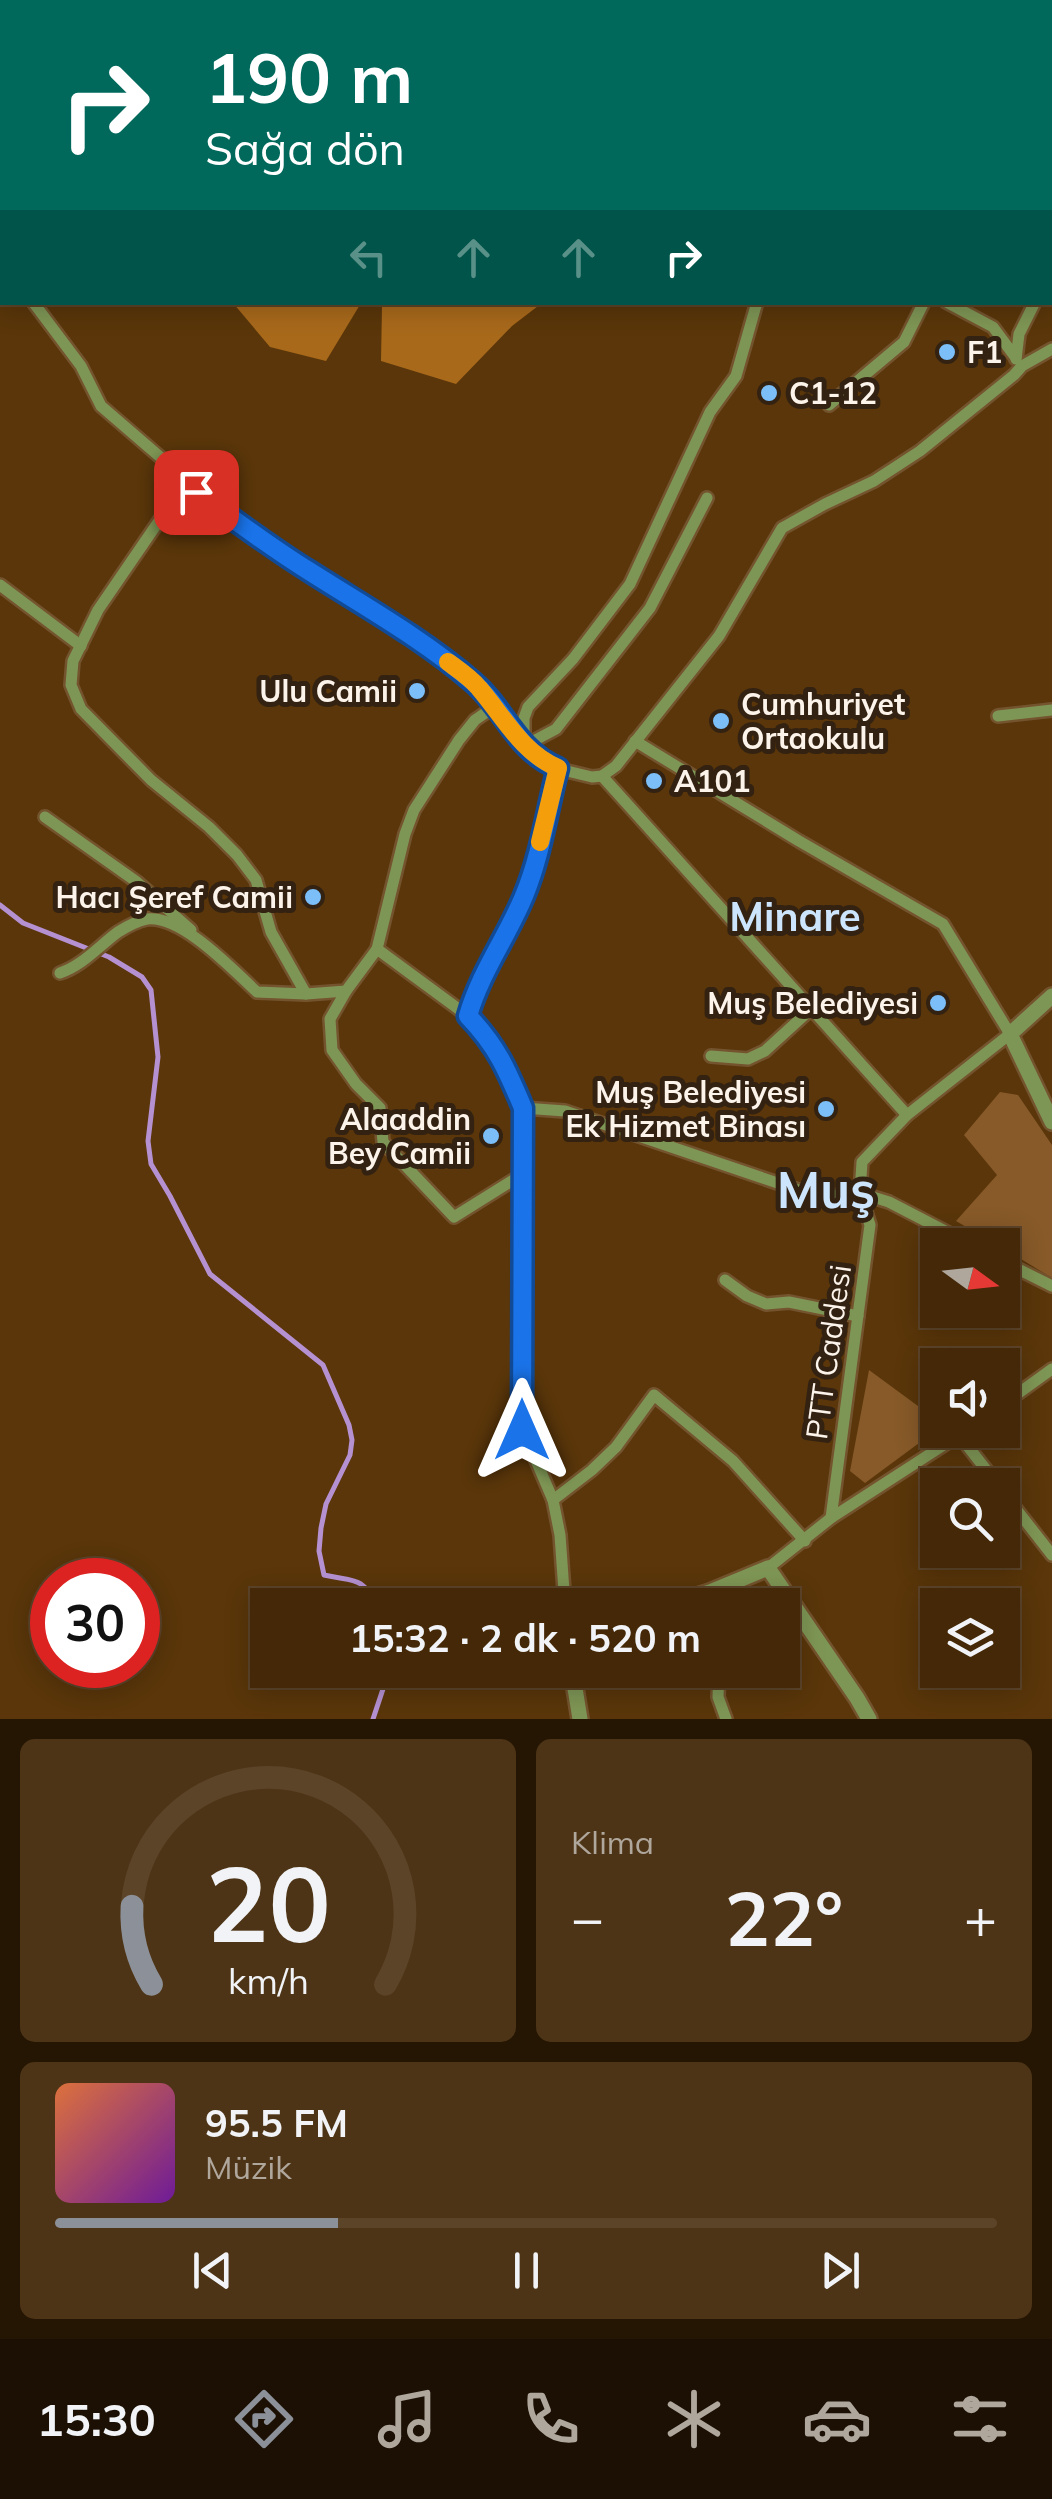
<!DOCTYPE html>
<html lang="tr">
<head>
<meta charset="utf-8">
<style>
	body { margin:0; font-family:Mulish,sans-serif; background:#4e3416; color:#f1f3f6; height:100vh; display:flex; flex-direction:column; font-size:38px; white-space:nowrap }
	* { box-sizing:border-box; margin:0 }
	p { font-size:32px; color:#afa69c }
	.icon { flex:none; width:55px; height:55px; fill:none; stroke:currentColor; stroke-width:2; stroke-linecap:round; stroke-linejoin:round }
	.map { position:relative; height:1719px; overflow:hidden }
	.drawer { display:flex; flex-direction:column; gap:20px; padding:20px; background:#251604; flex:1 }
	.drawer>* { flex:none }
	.top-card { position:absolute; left:0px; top:0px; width:1052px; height:305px; box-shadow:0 5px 25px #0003,0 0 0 2px #5c4429; background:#00695c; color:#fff; overflow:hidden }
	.needle { width:65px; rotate:105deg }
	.buttons { position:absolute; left:920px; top:1228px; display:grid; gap:20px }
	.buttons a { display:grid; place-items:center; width:100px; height:100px; border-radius:0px; background:#442808; box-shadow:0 5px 25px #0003,0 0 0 2px #5c4429; font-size:50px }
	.speed { position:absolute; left:30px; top:1558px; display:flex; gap:20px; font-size:50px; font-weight:700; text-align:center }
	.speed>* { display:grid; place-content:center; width:130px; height:130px; border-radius:50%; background:#442808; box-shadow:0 5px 25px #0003,0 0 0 2px #5c4429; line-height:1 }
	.speed .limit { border:15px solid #d22; background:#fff; color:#111 }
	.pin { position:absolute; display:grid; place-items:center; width:85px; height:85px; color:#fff; margin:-42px; border-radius:20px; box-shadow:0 5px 15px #0006 }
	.me { position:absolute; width:110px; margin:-55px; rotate:0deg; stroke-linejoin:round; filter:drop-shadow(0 0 8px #0008) }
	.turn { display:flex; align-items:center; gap:35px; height:210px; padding:0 40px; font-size:45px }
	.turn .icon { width:130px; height:130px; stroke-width:2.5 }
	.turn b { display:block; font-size:70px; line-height:85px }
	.lanes { display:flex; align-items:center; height:95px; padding:0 40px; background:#0003; justify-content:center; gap:50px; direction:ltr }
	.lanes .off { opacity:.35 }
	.big { font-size:75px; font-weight:700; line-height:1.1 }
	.drawer .widget { flex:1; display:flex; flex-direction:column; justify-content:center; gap:15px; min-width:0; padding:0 35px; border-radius:15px; background:#4e3416 }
	.drawer .dial { align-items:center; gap:0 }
	.dial svg { height:260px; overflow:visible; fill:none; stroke:#5c4429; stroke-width:7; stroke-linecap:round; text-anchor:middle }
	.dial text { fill:#f1f3f6; stroke:none }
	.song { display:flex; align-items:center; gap:30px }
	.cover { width:120px; height:120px; border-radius:15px; background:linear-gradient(135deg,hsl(20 70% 55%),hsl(280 70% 35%)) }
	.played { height:10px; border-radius:5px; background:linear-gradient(90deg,#8c9099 30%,#5c4429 30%) }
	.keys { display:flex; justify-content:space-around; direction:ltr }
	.heat { display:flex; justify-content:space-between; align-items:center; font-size:55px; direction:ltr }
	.drawer .tiles { flex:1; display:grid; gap:20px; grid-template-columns:1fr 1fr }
	.widget:last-child { grid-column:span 2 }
	.trip { position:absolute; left:250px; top:1588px; width:550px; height:100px; border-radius:0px; background:#442808; box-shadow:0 5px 25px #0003,0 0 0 2px #5c4429; font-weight:700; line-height:100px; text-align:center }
	.menu { display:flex; height:160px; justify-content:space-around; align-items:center; background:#1b1003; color:#afa69c }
	.menu .icon { width:70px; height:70px }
	.menu .selected { color:#8c9099 }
	.menu b { font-size:45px; color:#f1f3f6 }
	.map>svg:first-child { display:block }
</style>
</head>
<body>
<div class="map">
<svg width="1052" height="1719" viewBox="0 0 1052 1719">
	<rect width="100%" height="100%" fill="#5a360a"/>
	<!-- green -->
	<g fill="#885a29">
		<path d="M 1000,1092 L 1018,1095 L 1052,1145 L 1052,1278 L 1003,1248 L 1002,1245 L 997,1245 L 956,1221 L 997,1175 L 964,1135 Z"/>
		<path d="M 869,1370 L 937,1420 L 938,1429 L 865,1483 L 850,1471 Z"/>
	</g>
	<!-- forest -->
	<g fill="#a8691b">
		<path d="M 157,0 L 482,0 L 483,2 L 156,2 Z"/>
		<path d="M 466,302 L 469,305 L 484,302 L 542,303 L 512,326 L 456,384 L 381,361 L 382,306 L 374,303 Z"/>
		<path d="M 233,303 L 361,303 L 326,361 L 270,347 Z"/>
	</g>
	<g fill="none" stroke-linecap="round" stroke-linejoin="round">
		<!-- stream -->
		<g stroke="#b591d2" stroke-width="5">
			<path d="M 0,905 L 23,923 L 109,957 L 142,977 L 151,990 L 158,1057 L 148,1141 L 151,1164 L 170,1196 L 210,1274 L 323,1365 L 349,1425 L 352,1440 L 350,1455 L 326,1504 L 321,1528 L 319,1551 L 324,1575 C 354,1582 361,1575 377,1605"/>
			<path d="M 373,1719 L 387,1677 L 386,1670"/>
		</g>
		<!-- minor casing -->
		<g stroke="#74542e" stroke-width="16">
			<g id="minor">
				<path d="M 93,0 L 96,2"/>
				<path d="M 368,0 L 369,2"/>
				<path d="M 506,0 L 507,2"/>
				<path d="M 653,0 L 654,2"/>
				<path d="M 600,2 L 601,0"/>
				<path d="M 0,258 L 2,262"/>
				<path d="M 1050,272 L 1052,269"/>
				<path d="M 33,302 L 81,366 L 101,406 L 181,475 L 196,492 L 272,548 L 427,646 L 477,685 L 524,746 L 548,764 L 567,771 L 592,777 L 602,776 L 616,766 L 719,636 L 782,528 L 825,504 L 874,481 L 920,451 L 1014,375 L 1022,366 L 1052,349"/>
				<path d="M 946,302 L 993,327 L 1016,358"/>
				<path d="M 1016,359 L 1019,334 L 1035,302"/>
				<path d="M 829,405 L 904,342 L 924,302"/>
				<path d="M 196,492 L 172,502 L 98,610 L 73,661 L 71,685 L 81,709 L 151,780 L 209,827 L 237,855 L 256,880 L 271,932 L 306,994"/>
				<path d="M 0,585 L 81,646"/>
				<path d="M 494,707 L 475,720 L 459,740 L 414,810 L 405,834 L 377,949 L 468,1016 C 497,1046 507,1070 523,1108 L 523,1430 L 553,1500 L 560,1535 L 565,1605"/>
				<path d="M 998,716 L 1052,710"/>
				<path d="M 635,741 L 799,841 L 943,924 L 1010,1034 L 907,1115 L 862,1162 L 860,1193 L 889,1202 L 972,1245"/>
				<path d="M 524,746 L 524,718 L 528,707 L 573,659 L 630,584 L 710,412 L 736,376 L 757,302"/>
				<path d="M 524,746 L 556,729 L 650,608 L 707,498"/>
				<path d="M 602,776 L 907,1115"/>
				<path d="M 45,817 L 137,882 L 191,930"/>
				<path d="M 60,973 C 82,966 99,946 118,932 C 126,927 137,921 147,919 C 182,915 233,970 257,992 L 306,994 L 346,991 L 377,949"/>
				<path d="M 346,991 L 330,1019 L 332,1050 L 356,1084 L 380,1108 L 383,1142 L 454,1217 L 523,1174"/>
				<path d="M 468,1016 C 480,973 507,936 524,896 C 541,855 547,810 558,768"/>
				<path d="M 711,1056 L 748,1059 L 765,1051 L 811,1009"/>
				<path d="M 523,1108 L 565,1111 L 819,1197 L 860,1193 L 870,1225 L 831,1518"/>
				<path d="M 1002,1261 L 1052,1286"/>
				<path d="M 725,1280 L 747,1296 L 766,1304 L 789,1302 L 858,1316"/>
				<path d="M 1002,1405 L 1052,1369"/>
				<path d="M 959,1435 L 998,1485"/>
				<path d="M 1002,1491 L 1052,1555"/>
				<path d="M 553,1500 L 592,1470 L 616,1447 L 654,1395 L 733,1461 L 805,1541"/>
				<path d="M 768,1568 L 831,1518 L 967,1430"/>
				<path d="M 719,1670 L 718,1697 L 726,1719"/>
			</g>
		</g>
		<!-- tertiary casing -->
		<g stroke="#74542e" stroke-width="20">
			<g id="tertiary">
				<path d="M 1052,996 L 1010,1034 L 1052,1122"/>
				<path d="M 669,1605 L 710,1592 L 768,1568 L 857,1698 L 869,1719"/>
				<path d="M 572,1670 L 580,1719"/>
			</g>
		</g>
		<!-- minor -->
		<use href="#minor" stroke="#7e9655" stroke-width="11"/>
		<!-- tertiary -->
		<use href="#tertiary" stroke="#7e9655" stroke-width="15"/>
	</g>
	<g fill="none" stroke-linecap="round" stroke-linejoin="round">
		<!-- route casing -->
		<g stroke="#114b97" stroke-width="25">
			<path id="route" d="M 196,492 C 233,519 270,547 309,571 C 364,606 423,639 473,682 C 505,709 515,750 558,768 C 547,810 541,855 524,896 C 507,937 480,973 468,1016 C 497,1046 507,1070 523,1108 L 522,1430"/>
		</g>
		<!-- route -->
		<use href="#route" stroke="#1a73e8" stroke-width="18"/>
		<!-- slow -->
		<path stroke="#f59e0b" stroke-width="18" d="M 448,662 C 459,670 471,678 479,688 C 504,717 521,752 558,768 L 540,842"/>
	</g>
	<!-- markers -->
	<g fill="#7bbef8" stroke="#321" stroke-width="4">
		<circle cx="947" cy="352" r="10"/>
		<circle cx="769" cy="393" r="10"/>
		<circle cx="417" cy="691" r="10"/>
		<circle cx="721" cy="721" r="10"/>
		<circle cx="654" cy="781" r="10"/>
		<circle cx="313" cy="897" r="10"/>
		<circle cx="938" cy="1003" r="10"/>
		<circle cx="826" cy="1109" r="10"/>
		<circle cx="491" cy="1136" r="10"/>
	</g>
	<g text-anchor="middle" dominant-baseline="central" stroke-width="10" stroke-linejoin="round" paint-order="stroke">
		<!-- poi labels -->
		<g font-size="30" font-weight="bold" fill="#fcf3ea" stroke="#321" text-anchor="end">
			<text x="967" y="352" text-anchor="start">F1</text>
			<text x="789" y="393" text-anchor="start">C1-12</text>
			<text x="397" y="691">Ulu Camii</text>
			<text x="741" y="704" text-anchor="start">Cumhuriyet<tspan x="741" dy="34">Ortaokulu</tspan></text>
			<text x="674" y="781" text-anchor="start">A101</text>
			<text x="293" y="897">Hacı Şeref Camii</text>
			<text x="918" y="1003">Muş Belediyesi</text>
			<text x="806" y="1092">Muş Belediyesi<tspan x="806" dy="34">Ek Hizmet Binası</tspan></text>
			<text x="471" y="1119">Alaaddin<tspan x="471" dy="34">Bey Camii</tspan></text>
		</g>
		<!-- street labels -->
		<g font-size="30" fill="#fcf3ea" stroke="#321">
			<text transform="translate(828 1352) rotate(-82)">PTT Caddesi</text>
		</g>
		<!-- district labels -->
		<g font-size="40" font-weight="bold" fill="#cde5fc" stroke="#321">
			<text x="795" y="916">Minare</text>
		</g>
		<!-- town labels -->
		<g font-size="50" font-weight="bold" fill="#cde5fc" stroke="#321">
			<text x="826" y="1189">Muş</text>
		</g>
	</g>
</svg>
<div class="buttons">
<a><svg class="needle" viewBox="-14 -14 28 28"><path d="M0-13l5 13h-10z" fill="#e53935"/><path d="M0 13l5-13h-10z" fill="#afa69c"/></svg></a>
<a><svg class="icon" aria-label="sound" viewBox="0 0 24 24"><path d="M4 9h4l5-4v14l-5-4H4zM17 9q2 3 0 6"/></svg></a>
<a><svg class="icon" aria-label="search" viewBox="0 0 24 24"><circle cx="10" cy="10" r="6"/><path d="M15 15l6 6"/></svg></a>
<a><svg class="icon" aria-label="layers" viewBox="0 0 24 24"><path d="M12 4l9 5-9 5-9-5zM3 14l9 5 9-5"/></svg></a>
</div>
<div class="speed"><div class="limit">30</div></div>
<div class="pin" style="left:196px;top:492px;background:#d93025"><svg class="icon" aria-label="arrive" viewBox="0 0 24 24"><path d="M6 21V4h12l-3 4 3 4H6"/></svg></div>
<svg class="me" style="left:522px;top:1430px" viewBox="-20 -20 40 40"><path d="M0-17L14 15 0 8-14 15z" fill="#1a73e8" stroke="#fff" stroke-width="4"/></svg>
<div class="trip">15:32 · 2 dk · 520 m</div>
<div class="top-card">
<div class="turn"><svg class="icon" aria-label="right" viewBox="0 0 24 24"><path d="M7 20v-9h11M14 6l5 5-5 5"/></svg><div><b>190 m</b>Sağa dön</div></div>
<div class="lanes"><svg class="icon off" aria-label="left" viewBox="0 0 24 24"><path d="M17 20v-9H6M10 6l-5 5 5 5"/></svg><svg class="icon off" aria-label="ahead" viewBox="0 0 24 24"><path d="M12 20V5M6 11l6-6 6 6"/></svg><svg class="icon off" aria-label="ahead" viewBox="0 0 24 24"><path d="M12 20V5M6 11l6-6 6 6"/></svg><svg class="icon" aria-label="right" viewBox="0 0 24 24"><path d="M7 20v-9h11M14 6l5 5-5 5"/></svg></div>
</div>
</div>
<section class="drawer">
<div class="tiles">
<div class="widget dial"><svg viewBox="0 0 100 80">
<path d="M14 69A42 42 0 1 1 86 69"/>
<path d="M14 69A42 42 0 0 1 8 45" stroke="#8c9099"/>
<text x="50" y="56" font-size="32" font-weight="700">20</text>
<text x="50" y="72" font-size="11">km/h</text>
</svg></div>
<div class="widget"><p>Klima</p>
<div class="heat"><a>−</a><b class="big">22°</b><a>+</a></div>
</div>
<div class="widget">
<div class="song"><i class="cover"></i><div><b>95.5 FM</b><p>Müzik</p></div></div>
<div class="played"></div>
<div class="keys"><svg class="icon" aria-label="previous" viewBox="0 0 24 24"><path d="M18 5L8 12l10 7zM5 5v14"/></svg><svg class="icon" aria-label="pause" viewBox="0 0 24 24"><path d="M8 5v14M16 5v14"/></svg><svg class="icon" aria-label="next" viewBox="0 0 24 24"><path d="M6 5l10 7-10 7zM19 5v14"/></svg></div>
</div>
</div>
</section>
<nav class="menu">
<b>15:30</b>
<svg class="icon selected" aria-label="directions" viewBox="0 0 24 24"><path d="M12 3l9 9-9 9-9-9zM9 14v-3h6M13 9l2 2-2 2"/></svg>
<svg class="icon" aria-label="music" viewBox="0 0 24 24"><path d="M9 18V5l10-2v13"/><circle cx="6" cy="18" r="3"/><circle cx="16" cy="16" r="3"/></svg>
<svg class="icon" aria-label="phone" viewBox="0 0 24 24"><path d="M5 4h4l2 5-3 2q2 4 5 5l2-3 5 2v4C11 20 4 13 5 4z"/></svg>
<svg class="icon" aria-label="climate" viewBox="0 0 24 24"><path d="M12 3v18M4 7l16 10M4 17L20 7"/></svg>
<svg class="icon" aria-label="car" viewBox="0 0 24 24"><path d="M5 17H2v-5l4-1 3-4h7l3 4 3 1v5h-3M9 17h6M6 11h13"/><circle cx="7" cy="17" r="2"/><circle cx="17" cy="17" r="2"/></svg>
<svg class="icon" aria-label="filters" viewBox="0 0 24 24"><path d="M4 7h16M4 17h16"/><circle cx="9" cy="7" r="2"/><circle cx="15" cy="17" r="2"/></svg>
</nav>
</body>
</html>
